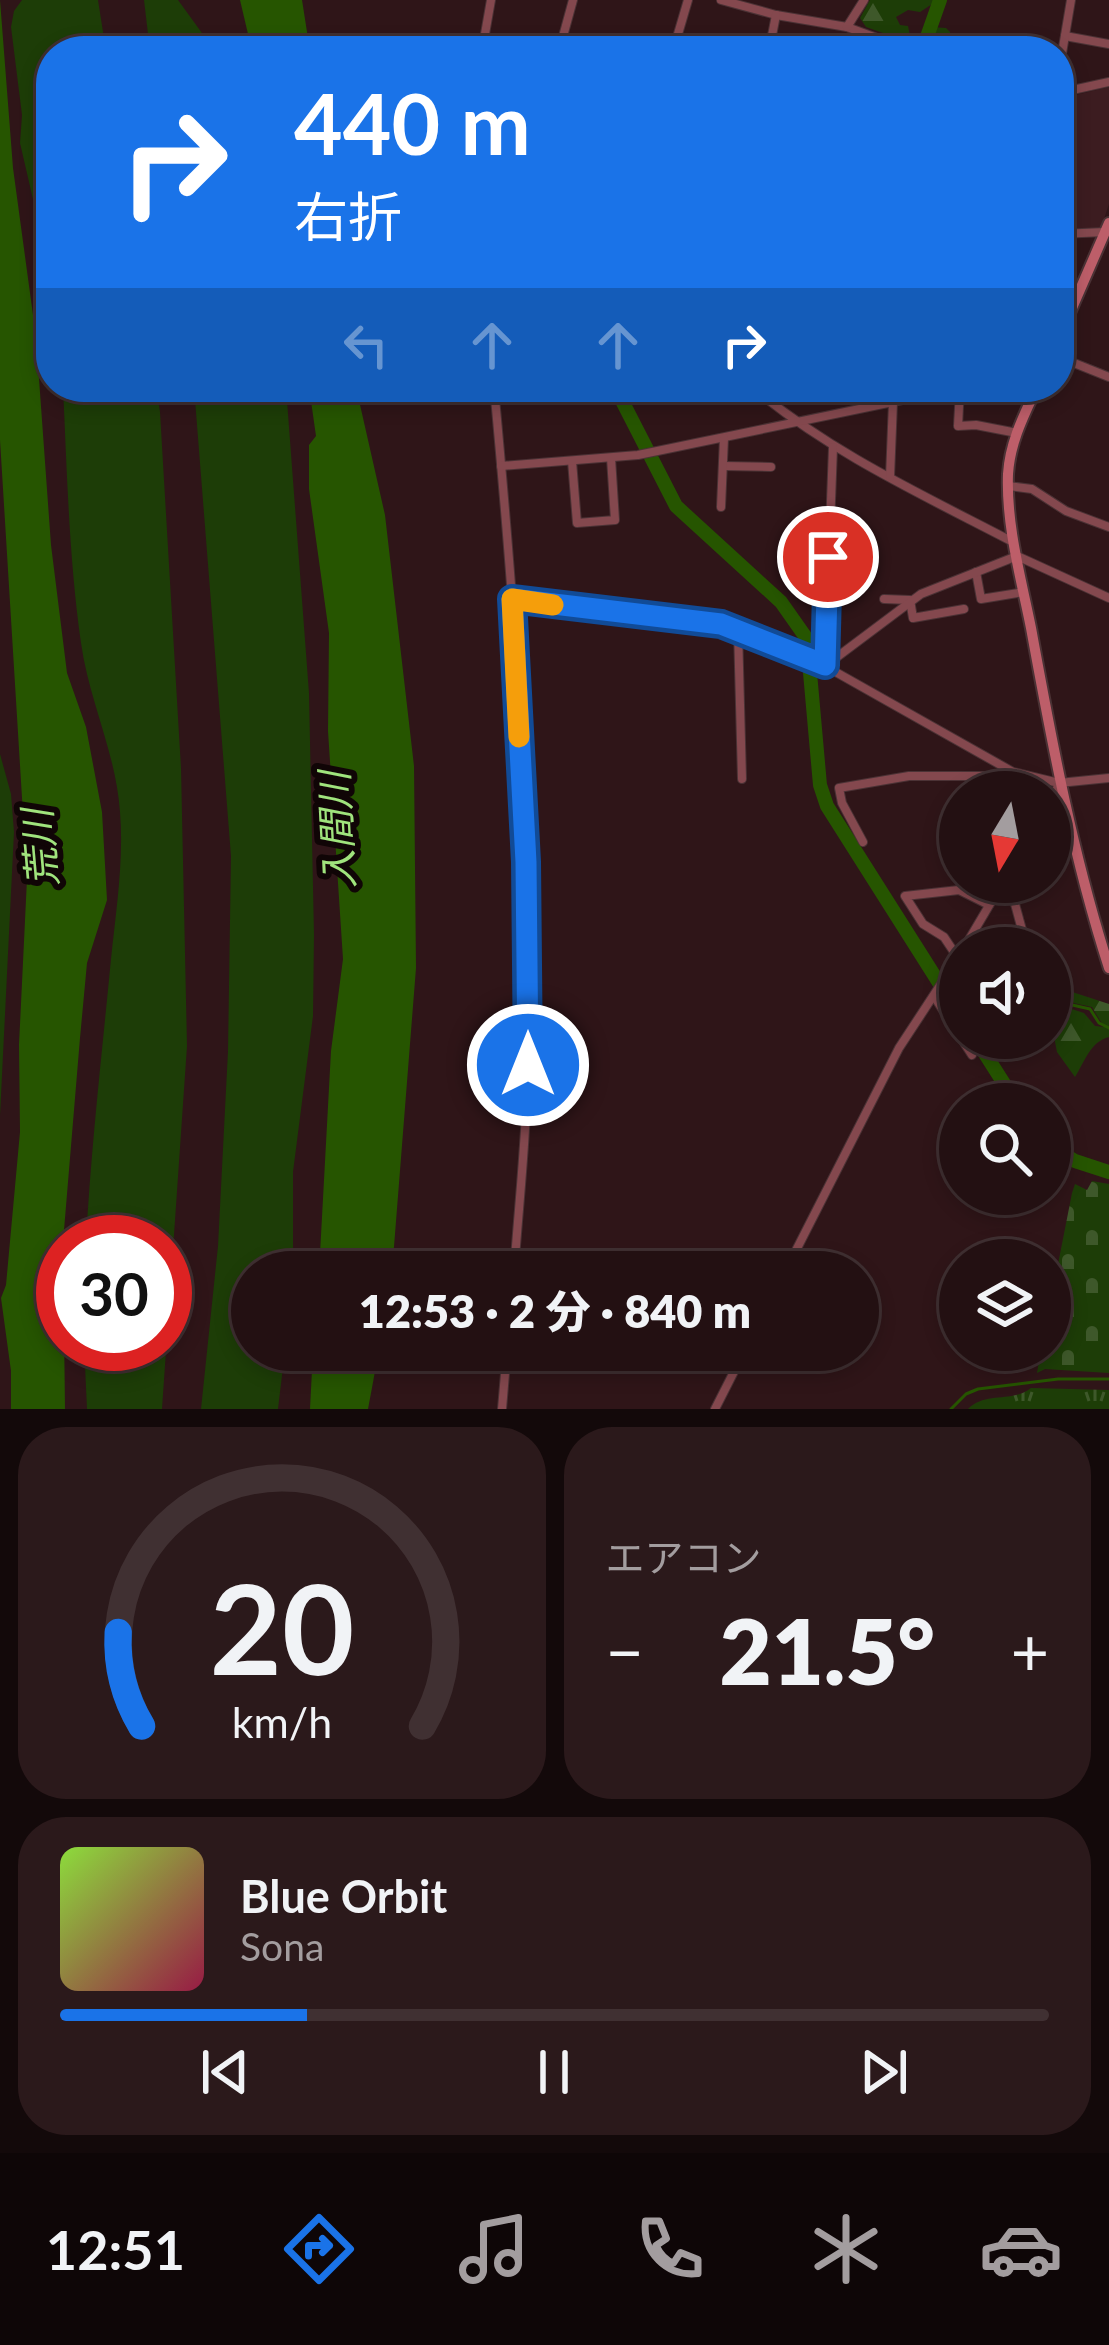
<!DOCTYPE html>
<html lang="ja">
<head>
<meta charset="utf-8">
<style>
	body { margin:0; font-family:Lato,"Noto Sans JP",sans-serif; background:#2b191b; color:#f1f3f6; height:100vh; display:flex; flex-direction:column; font-size:45px; white-space:nowrap }
	* { box-sizing:border-box; margin:0 }
	p { font-size:39px; color:#a39d9f }
	.icon { flex:none; width:66px; height:66px; fill:none; stroke:currentColor; stroke-width:2; stroke-linecap:round; stroke-linejoin:round }
	.map { position:relative; height:1409px; overflow:hidden }
	.panel { display:flex; flex-direction:column; gap:18px; padding:18px; background:#13090a; flex:1 }
	.panel>* { flex:none }
	.hud { position:absolute; left:36px; top:36px; width:1038px; height:366px; border-radius:48px; box-shadow:0 6px 18px #0003,0 0 0 3px #403032; background:#1a73e8; color:#fff; overflow:hidden }
	.needle { width:78px; rotate:190deg }
	.controls { position:absolute; left:939px; top:771px; display:grid; gap:24px }
	.controls a { display:grid; place-items:center; width:132px; height:132px; border-radius:50%; background:#231012; box-shadow:0 6px 18px #0003,0 0 0 3px #403032; font-size:60px }
	.speed { position:absolute; left:36px; top:1215px; display:flex; gap:24px; font-size:60px; font-weight:700; text-align:center }
	.speed>* { display:grid; place-content:center; width:156px; height:156px; border-radius:50%; background:#231012; box-shadow:0 6px 18px #0003,0 0 0 3px #403032; line-height:1 }
	.speed .limit { border:18px solid #d22; background:#fff; color:#111 }
	.pin { position:absolute; display:grid; place-items:center; width:102px; height:102px; color:#fff; margin:-51px; border:6px solid #fff; border-radius:50%; box-shadow:0 3px 12px #0007 }
	.me { position:absolute; width:132px; margin:-66px; rotate:0deg; stroke-linejoin:round; filter:drop-shadow(0 0 9px #0008) }
	.turn { display:flex; align-items:center; gap:42px; height:252px; padding:0 60px; font-size:54px }
	.turn .icon { width:156px; height:156px; stroke-width:2.5 }
	.turn b { display:block; font-size:84px; line-height:102px }
	.lanes { display:flex; align-items:center; height:114px; padding:0 60px; background:#0003; justify-content:center; gap:60px; direction:ltr }
	.lanes .off { opacity:.35 }
	.big { font-size:90px; font-weight:800; line-height:1.1 }
	.panel .card { flex:1; display:flex; flex-direction:column; justify-content:center; gap:18px; min-width:0; padding:0 42px; border-radius:48px; background:#2b191b }
	.panel .dial { align-items:center; gap:0 }
	.dial svg { height:312px; overflow:visible; fill:none; stroke:#403032; stroke-width:7; stroke-linecap:round; text-anchor:middle }
	.dial text { fill:#f1f3f6; stroke:none }
	.song { display:flex; align-items:center; gap:36px }
	.cover { width:144px; height:144px; border-radius:18px; background:linear-gradient(135deg,hsl(90 70% 55%),hsl(340 70% 35%)) }
	.played { height:12px; border-radius:6px; background:linear-gradient(90deg,#1a73e8 25%,#403032 25%) }
	.keys { display:flex; justify-content:space-around; direction:ltr }
	.heat { display:flex; justify-content:space-between; align-items:center; font-size:66px; direction:ltr }
	.panel .tiles { flex:1; display:grid; gap:18px; grid-template-columns:1fr 1fr }
	.card:last-child { grid-column:span 2 }
	.trip { position:absolute; left:231px; top:1251px; width:648px; height:120px; border-radius:60px; background:#231012; box-shadow:0 6px 18px #0003,0 0 0 3px #403032; font-weight:800; line-height:120px; text-align:center }
	.dock { display:flex; height:192px; justify-content:space-around; align-items:center; background:#0e0607; color:#a39d9f }
	.dock .icon { width:84px; height:84px }
	.dock .current { color:#1a73e8 }
	.dock b { font-size:54px; color:#f1f3f6 }
	.map>svg:first-child { display:block }
</style>
</head>
<body>
<div class="map">
<svg width="1109" height="1409" viewBox="0 0 1109 1409">
	<defs>
		<pattern id="forest-firs" width="22" height="20" patternUnits="userSpaceOnUse" patternTransform="scale(3)"><rect width="22" height="20" fill="#1d3d07"/><path d="M5 1l3.5 6h-7zM16 11l3.5 6h-7z" fill="#3e582a"/></pattern>
		<pattern id="cemetery-stones" width="16" height="16" patternUnits="userSpaceOnUse" patternTransform="scale(3)"><rect width="16" height="16" fill="#1d3d07"/><path d="M2 7V4a2 2 0 0 1 4 0v3zM10 15v-3a2 2 0 0 1 4 0v3z" fill="#3e582a"/></pattern>
		<pattern id="park-tufts" width="24" height="20" patternUnits="userSpaceOnUse" patternTransform="scale(3)"><rect width="24" height="20" fill="#1d3d07"/><path d="M3 7l-1-3M5 7V3M7 7l1-3M15 17l-1-3M17 17v-4M19 17l1-3" fill="none" stroke="#3e582a"/></pattern>
	</defs>
	<rect width="100%" height="100%" fill="#2f1518"/>
	<!-- built -->
	<path fill="#3c1c20" d="M 1109,87 L 1109,204 L 1101,228 L 1059,231 L 1059,99 Z"/>
	<!-- grass -->
	<g fill="#1d3d07">
		<path d="M 22,0 L 98,0 L 106,51 L 51,51 L 51,336 L 41,234 L 20,143 L 22,115 L 11,27 L 14,11 Z"/>
		<path d="M 144,0 L 178,0 L 215,51 L 150,51 Z"/>
		<path d="M 63,387 L 156,387 L 160,412 L 181,768 L 187,1046 L 162,1409 L 87,1409 L 84,1344 L 165,1344 L 165,1242 L 86,1242 C 91,1147 102,1053 111,959 C 116,911 124,860 120,812 C 116,753 89,701 81,643 C 69,559 67,472 63,387 Z"/>
		<path d="M 194,387 L 286,387 L 309,693 L 314,935 L 313,1016 L 293,1172 L 293,1272 L 252,1272 L 252,1350 L 285,1350 L 278,1409 L 201,1409 L 218,1246 L 228,1051 L 231,856 Z"/>
		<path d="M 0,754 L 11,794 L 14,832 L 0,1116 Z"/>
	</g>
	<!-- forest -->
	<g fill="url(#forest-firs)">
		<path d="M 870,0 L 938,0 L 920,12 L 908,10 L 896,17 L 900,25 L 908,26 L 910,36 L 916,39 L 926,34 L 929,27 L 946,28 L 950,32 L 952,51 L 934,51 L 866,27 L 860,18 Z"/>
		<path d="M 1060,988 L 1109,1004 L 1109,1037 C 1090,1042 1085,1061 1075,1077 L 1057,1052 L 1052,1026 L 1063,1017 L 1050,1015 L 1050,1002 L 1084,1013 L 1095,1026 L 1104,1027 L 1092,1007 L 1051,998 Z"/>
	</g>
	<!-- cemetery -->
	<path fill="url(#cemetery-stones)" d="M 1092,1181 L 1109,1184 L 1109,1373 L 1045,1369 L 1037,1373 L 1041,1350 L 1050,1350 L 1050,1305 L 1072,1193 L 1075,1184 L 1087,1190 Z"/>
	<!-- park -->
	<path fill="url(#park-tufts)" d="M 1031,1388 L 1109,1390 L 1109,1409 L 968,1409 C 986,1391 1012,1403 1031,1388 Z"/>
	<!-- water -->
	<g fill="#265500">
		<path d="M 0,0 L 13,168 L 36,337 L 51,545 L 67,673 L 86,727 L 102,812 L 107,900 L 87,963 L 80,1038 L 63,1242 L 65,1409 L 11,1409 L 11,1371 L 1,1298 L 6,1285 L 20,1132 L 19,1045 L 27,879 L 0,440 Z"/>
		<path d="M 240,0 L 302,0 L 310,51 L 252,51 Z"/>
		<path d="M 309,387 L 356,387 L 385,515 L 414,766 L 416,968 L 392,1272 L 319,1272 L 331,1051 L 343,959 L 328,731 L 329,633 L 309,489 L 309,445 L 316,436 Z"/>
		<path d="M 313,1350 L 379,1350 L 368,1409 L 310,1409 Z"/>
	</g>
	<g fill="none" stroke-linecap="round" stroke-linejoin="round">
		<!-- stream -->
		<g stroke="#265500" stroke-width="3">
			<path d="M 946,993 L 960,989"/>
			<path d="M 1050,1000 L 1090,1009 L 1099,1023 L 1109,1028"/>
			<path d="M 951,1409 L 966,1394 L 978,1389 L 1058,1379 L 1109,1379"/>
		</g>
		<!-- river -->
		<g stroke="#265500" stroke-width="14">
			<path d="M 922,51 L 940,0"/>
			<path d="M 615,387 L 676,506 L 781,602 L 807,639 L 820,785 L 827,806 L 960,1016"/>
			<path d="M 975,1038 L 1017,1104"/>
			<path d="M 1050,1146 L 1075,1161 L 1109,1172"/>
		</g>
		<!-- street casing -->
		<g stroke="#4b3235" stroke-width="10">
			<g id="street">
				<path d="M 721,0 L 776,15 L 847,27 L 912,51"/>
				<path d="M 847,27 L 864,0"/>
				<path d="M 1065,36 L 1109,44"/>
				<path d="M 482,51 L 491,0"/>
				<path d="M 559,51 L 573,0"/>
				<path d="M 673,51 L 688,0"/>
				<path d="M 769,51 L 776,15"/>
				<path d="M 1059,71 L 1071,0"/>
				<path d="M 1059,93 L 1109,82"/>
				<path d="M 1059,234 L 1105,232"/>
				<path d="M 1059,357 L 1109,377"/>
				<path d="M 494,387 C 515,611 532,837 528,1062 C 527,1132 519,1202 514,1272"/>
				<path d="M 752,387 C 831,453 923,495 1013,542"/>
				<path d="M 960,388 L 958,426 L 976,425 L 1017,433"/>
				<path d="M 572,461 L 577,523 L 615,520 L 611,458"/>
				<path d="M 501,466 L 638,455 L 965,387"/>
				<path d="M 723,466 L 771,467"/>
				<path d="M 890,477 L 893,402"/>
				<path d="M 1009,486 L 1032,489 L 1066,511 L 1109,527"/>
				<path d="M 721,507 L 724,438"/>
				<path d="M 976,572 L 981,599 L 1024,592"/>
				<path d="M 513,599 L 721,624 L 825,666 L 1013,772 L 1059,783 L 1109,778"/>
				<path d="M 884,599 L 910,600 L 913,618 L 964,609"/>
				<path d="M 738,630 L 742,779"/>
				<path d="M 825,664 L 833,447"/>
				<path d="M 825,666 L 921,594 L 1017,556 L 1109,598"/>
				<path d="M 1050,804 L 1059,784"/>
				<path d="M 863,842 L 842,803 L 839,788 L 909,776 L 1013,776"/>
				<path d="M 1009,882 L 1027,948"/>
				<path d="M 964,948 L 1003,882"/>
				<path d="M 958,958 L 944,937 L 923,924 L 905,896 L 959,890 L 989,905"/>
				<path d="M 934,996 L 960,1037"/>
				<path d="M 961,1038 L 972,1055"/>
				<path d="M 785,1272 L 899,1048 L 960,955"/>
				<path d="M 502,1409 L 507,1350"/>
				<path d="M 715,1409 L 745,1350"/>
			</g>
		</g>
		<!-- secondary casing -->
		<g stroke="#4b3235" stroke-width="14">
			<g id="secondary">
				<path d="M 1059,338 L 1109,223"/>
				<path d="M 1037,387 C 1024,415 1010,442 1008,474 C 1006,525 1021,578 1031,628 C 1052,743 1073,856 1109,968"/>
			</g>
		</g>
		<!-- street -->
		<use href="#street" stroke="#84484e" stroke-width="8"/>
		<!-- secondary -->
		<use href="#secondary" stroke="#bd5e69" stroke-width="10"/>
	</g>
	<g fill="none" stroke-linecap="round" stroke-linejoin="round">
		<!-- route casing -->
		<g stroke="#114b97" stroke-width="30">
			<path id="route" d="M 528,1065 L 526,862 L 512,599 L 721,624 L 825,665 L 828,557"/>
		</g>
		<!-- route -->
		<use href="#route" stroke="#1a73e8" stroke-width="21"/>
		<!-- slow -->
		<path stroke="#f59e0b" stroke-width="21" d="M 519,737 L 512,599 L 553,605"/>
	</g>
	<g text-anchor="middle" dominant-baseline="central" stroke-width="12" stroke-linejoin="round" paint-order="stroke">
		<!-- water labels -->
		<g font-size="39" font-style="italic" fill="#a0e47d" stroke="#100506">
			<text transform="translate(336 830) rotate(-93)">入間川</text>
			<text transform="translate(39 848) rotate(-95)">荒川</text>
		</g>
	</g>
</svg>
<div class="controls">
<a><svg class="needle" viewBox="-14 -14 28 28"><path d="M0-13l5 13h-10z" fill="#e53935"/><path d="M0 13l5-13h-10z" fill="#a39d9f"/></svg></a>
<a><svg class="icon" aria-label="sound" viewBox="0 0 24 24"><path d="M4 9h4l5-4v14l-5-4H4zM17 9q2 3 0 6"/></svg></a>
<a><svg class="icon" aria-label="search" viewBox="0 0 24 24"><circle cx="10" cy="10" r="6"/><path d="M15 15l6 6"/></svg></a>
<a><svg class="icon" aria-label="layers" viewBox="0 0 24 24"><path d="M12 4l9 5-9 5-9-5zM3 14l9 5 9-5"/></svg></a>
</div>
<div class="speed"><div class="limit">30</div></div>
<div class="pin" style="left:828px;top:557px;background:#d93025"><svg class="icon" aria-label="arrive" viewBox="0 0 24 24"><path d="M6 21V4h12l-3 4 3 4H6"/></svg></div>
<svg class="me" style="left:528px;top:1065px" viewBox="-20 -20 40 40"><circle r="17" fill="#1a73e8" stroke="#fff" stroke-width="3"/><path d="M0-11L8 9 0 5-8 9z" fill="#fff"/></svg>
<div class="trip">12:53 · 2 分 · 840 m</div>
<div class="hud">
<div class="turn"><svg class="icon" aria-label="right" viewBox="0 0 24 24"><path d="M7 20v-9h11M14 6l5 5-5 5"/></svg><div><b>440 m</b>右折</div></div>
<div class="lanes"><svg class="icon off" aria-label="left" viewBox="0 0 24 24"><path d="M17 20v-9H6M10 6l-5 5 5 5"/></svg><svg class="icon off" aria-label="ahead" viewBox="0 0 24 24"><path d="M12 20V5M6 11l6-6 6 6"/></svg><svg class="icon off" aria-label="ahead" viewBox="0 0 24 24"><path d="M12 20V5M6 11l6-6 6 6"/></svg><svg class="icon" aria-label="right" viewBox="0 0 24 24"><path d="M7 20v-9h11M14 6l5 5-5 5"/></svg></div>
</div>
</div>
<section class="panel">
<div class="tiles">
<div class="card dial"><svg viewBox="0 0 100 80">
<path d="M14 69A42 42 0 1 1 86 69"/>
<path d="M14 69A42 42 0 0 1 8 45" stroke="#1a73e8"/>
<text x="50" y="56" font-size="32" font-weight="700">20</text>
<text x="50" y="72" font-size="11">km/h</text>
</svg></div>
<div class="card"><p>エアコン</p>
<div class="heat"><a>−</a><b class="big">21.5°</b><a>+</a></div>
</div>
<div class="card">
<div class="song"><i class="cover"></i><div><b>Blue Orbit</b><p>Sona</p></div></div>
<div class="played"></div>
<div class="keys"><svg class="icon" aria-label="previous" viewBox="0 0 24 24"><path d="M18 5L8 12l10 7zM5 5v14"/></svg><svg class="icon" aria-label="pause" viewBox="0 0 24 24"><path d="M8 5v14M16 5v14"/></svg><svg class="icon" aria-label="next" viewBox="0 0 24 24"><path d="M6 5l10 7-10 7zM19 5v14"/></svg></div>
</div>
</div>
</section>
<nav class="dock">
<b>12:51</b>
<svg class="icon current" aria-label="directions" viewBox="0 0 24 24"><path d="M12 3l9 9-9 9-9-9zM9 14v-3h6M13 9l2 2-2 2"/></svg>
<svg class="icon" aria-label="music" viewBox="0 0 24 24"><path d="M9 18V5l10-2v13"/><circle cx="6" cy="18" r="3"/><circle cx="16" cy="16" r="3"/></svg>
<svg class="icon" aria-label="phone" viewBox="0 0 24 24"><path d="M5 4h4l2 5-3 2q2 4 5 5l2-3 5 2v4C11 20 4 13 5 4z"/></svg>
<svg class="icon" aria-label="climate" viewBox="0 0 24 24"><path d="M12 3v18M4 7l16 10M4 17L20 7"/></svg>
<svg class="icon" aria-label="car" viewBox="0 0 24 24"><path d="M5 17H2v-5l4-1 3-4h7l3 4 3 1v5h-3M9 17h6M6 11h13"/><circle cx="7" cy="17" r="2"/><circle cx="17" cy="17" r="2"/></svg>
</nav>
</body>
</html>
